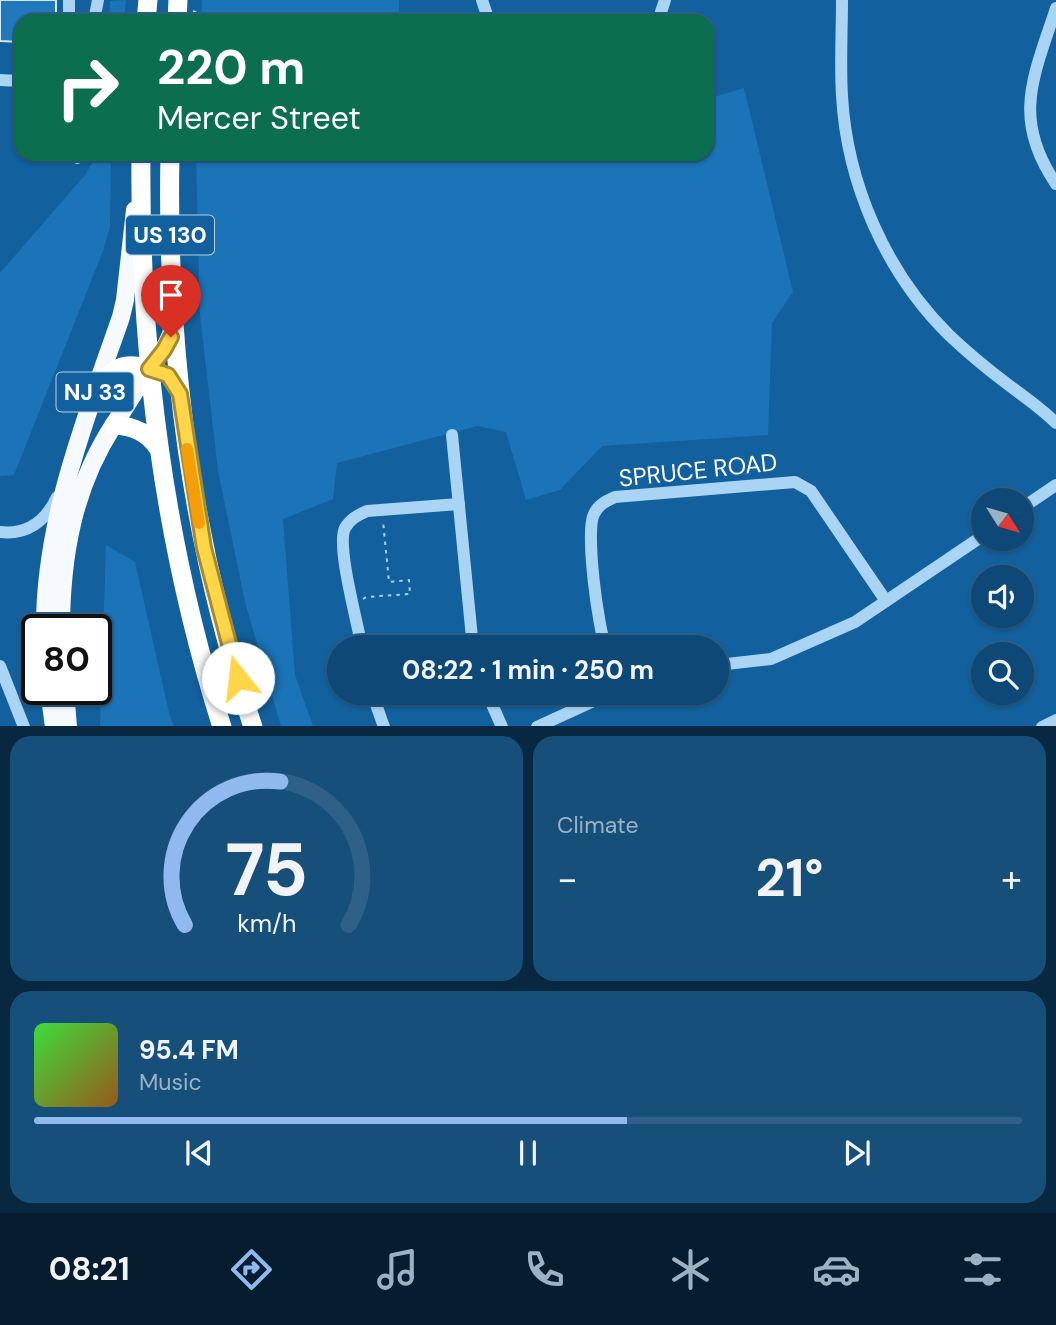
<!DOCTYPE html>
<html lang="en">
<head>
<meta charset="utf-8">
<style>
	body { margin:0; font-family:"DM Sans",sans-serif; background:#174f7b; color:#f1f3f6; height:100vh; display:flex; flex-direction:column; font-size:26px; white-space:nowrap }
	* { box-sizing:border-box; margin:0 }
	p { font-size:23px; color:#9bb2c5 }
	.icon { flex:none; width:38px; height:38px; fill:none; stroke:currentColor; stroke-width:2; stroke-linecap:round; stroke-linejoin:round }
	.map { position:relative; height:726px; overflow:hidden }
	.drawer { display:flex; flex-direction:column; gap:10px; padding:10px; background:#082841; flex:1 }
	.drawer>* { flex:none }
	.guide { position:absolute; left:14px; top:14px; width:700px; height:147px; border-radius:21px; box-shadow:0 2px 5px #0004,0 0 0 2px #2e6088; background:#0b6e4f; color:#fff; overflow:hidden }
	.needle { width:46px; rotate:127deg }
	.fabs { position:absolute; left:971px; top:488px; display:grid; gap:14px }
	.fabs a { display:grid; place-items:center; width:63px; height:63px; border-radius:50%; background:#0e4876; box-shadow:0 2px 5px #0004,0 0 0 2px #2e6088; font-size:35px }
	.speed { position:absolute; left:21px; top:614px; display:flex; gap:14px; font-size:35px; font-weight:700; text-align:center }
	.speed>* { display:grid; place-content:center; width:91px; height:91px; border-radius:50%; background:#0e4876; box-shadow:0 2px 5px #0004,0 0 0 2px #2e6088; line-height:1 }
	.speed .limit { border:4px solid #111; border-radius:10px; background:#fff; color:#111 }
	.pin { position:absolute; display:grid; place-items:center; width:60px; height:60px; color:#fff; margin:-72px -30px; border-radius:50% 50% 50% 0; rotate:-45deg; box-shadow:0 0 7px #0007 }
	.pin .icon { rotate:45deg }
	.me { position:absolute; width:77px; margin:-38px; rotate:344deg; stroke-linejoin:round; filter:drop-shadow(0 0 5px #0008) }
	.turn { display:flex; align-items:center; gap:24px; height:147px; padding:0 28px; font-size:32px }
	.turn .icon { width:91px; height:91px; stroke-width:2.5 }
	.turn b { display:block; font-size:49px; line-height:60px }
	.big { font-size:52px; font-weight:700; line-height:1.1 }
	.drawer .widget { flex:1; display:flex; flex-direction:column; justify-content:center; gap:10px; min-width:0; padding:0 24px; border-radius:21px; background:#174f7b }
	.drawer .dial { align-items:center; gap:0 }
	.dial svg { height:182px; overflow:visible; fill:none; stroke:#2e6088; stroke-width:7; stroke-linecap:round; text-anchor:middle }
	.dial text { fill:#f1f3f6; stroke:none }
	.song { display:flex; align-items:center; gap:21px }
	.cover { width:84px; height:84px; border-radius:10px; background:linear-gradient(135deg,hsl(120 70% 55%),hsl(30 70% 35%)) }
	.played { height:7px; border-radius:4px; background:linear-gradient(90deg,#90b9f0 60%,#2e6088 60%) }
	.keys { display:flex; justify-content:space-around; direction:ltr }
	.heat { display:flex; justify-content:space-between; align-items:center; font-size:38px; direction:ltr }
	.drawer .tiles { flex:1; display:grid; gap:10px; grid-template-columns:1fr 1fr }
	.widget:last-child { grid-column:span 2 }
	.trip { position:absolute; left:327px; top:635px; width:402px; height:70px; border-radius:35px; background:#0e4876; box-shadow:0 2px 5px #0004,0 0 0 2px #2e6088; font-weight:700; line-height:70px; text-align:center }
	.dock { display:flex; height:112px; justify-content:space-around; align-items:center; background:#061d2f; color:#9bb2c5 }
	.dock .icon { width:49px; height:49px }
	.dock .on { color:#90b9f0 }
	.dock b { font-size:32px; color:#f1f3f6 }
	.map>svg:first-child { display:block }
</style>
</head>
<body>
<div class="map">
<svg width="1056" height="727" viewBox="0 0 1056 727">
	<rect width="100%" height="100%" fill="#12609d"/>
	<!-- green -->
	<g fill="#1a74b7">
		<path d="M 126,0 L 124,21 L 109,21 L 110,1 Z"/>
		<path d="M 202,0 L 399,0 L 399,21 L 201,21 Z"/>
		<path d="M 744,88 L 793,292 L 772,323 L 768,435 L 602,446 L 560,490 L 526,500 L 506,432 L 477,426 L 337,463 L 333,499 L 283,519 L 295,675 L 313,726 L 281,726 L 245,602 L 218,471 L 200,315 L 196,154 L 707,154 L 707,99 Z"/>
		<path d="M 97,154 L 111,154 L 110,227 L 103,251 L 14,475 L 0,476 L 0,273 L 85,175 Z"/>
		<path d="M 106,545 L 135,562 L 170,717 L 174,726 L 100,726 Z"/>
	</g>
	<!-- building -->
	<path fill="#2179bc" stroke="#d1ebfe" stroke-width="2" d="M 0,0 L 56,0 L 56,21 L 21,21 L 21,42 L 0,41 Z"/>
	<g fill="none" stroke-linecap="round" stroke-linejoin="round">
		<!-- path -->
		<g stroke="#a9d4f4" stroke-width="2" stroke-dasharray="3.5 5" stroke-linecap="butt">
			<path d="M 193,11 L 217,21"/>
			<path d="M 286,21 L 288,15"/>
			<path d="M 363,599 L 366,597 L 410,594 L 409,580 L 389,582 L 383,521"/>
		</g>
		<!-- minor -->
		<g stroke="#a9d4f4" stroke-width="12">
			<path d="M 482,0 L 489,21"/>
			<path d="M 842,0 C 842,32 840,64 842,96 C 847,184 886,273 949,335 C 967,352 986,368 1006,383 C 1023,396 1041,408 1056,423"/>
			<path d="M 1056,8 C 1034,76 1011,118 1056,184"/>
			<path d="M 69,21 L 69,0"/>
			<path d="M 94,21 L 98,0"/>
			<path d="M 658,21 L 665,0"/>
			<path d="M 0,80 L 21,81"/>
			<path d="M 77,158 L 79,154"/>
			<path d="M 452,435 L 473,648"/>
			<path d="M 1022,508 L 1056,485"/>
			<path d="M 0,532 C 27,535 46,521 57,497"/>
			<path d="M 362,648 C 358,624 336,546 345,528 C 350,519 358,515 367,511 L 459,504"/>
			<path d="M 606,648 C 598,628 585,531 594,514 C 598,505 606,501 615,497 L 795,482 L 811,491 L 886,601"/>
			<path d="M 718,665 L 771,659 L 855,622 L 984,535"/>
			<path d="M 0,666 L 24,727"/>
			<path d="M 372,693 L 384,727"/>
			<path d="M 487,693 L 502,727"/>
			<path d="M 537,727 L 611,693"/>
			<path d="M 1042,727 L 1056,720"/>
		</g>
		<!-- major -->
		<g stroke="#f6faff" stroke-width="18">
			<path d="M 45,630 C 44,522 86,418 121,317 L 125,300 L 135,210"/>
			<path d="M 61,630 C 61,557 73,488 113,426 C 125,408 136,389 148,371 C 158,355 170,345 173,325"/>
			<path d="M 49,690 L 54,727"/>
			<path d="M 65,690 L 68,727"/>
		</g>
		<!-- highway -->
		<g stroke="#fff" stroke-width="19">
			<path d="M 146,21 L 148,0"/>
			<path d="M 177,21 L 178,0"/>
			<path d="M 141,154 C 139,349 163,541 222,727"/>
			<path d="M 170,154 C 166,348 191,543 253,727"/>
			<path d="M 97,386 C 120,362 128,362 159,372"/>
			<path d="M 114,425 C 133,426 148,432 159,449"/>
		</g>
	</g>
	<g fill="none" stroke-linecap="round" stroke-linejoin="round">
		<!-- route casing -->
		<g stroke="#a68a30" stroke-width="18">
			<path id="route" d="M 171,337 L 164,350 L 149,369 L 168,375 L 180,394 L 204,548 L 238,678"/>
		</g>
		<!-- route -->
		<use href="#route" stroke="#ffd54a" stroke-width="12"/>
		<!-- slow -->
		<path stroke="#f59e0b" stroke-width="12" d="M 187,449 L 199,523"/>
	</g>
	<g text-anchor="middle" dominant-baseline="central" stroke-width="7" stroke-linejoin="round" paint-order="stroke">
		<!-- shield labels -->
		<g fill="#12609d" stroke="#b8cfe2" stroke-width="2">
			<rect x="126" y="215.5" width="88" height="39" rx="5"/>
			<rect x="56.5" y="372.5" width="77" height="39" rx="5"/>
		</g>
		<g font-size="23" font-weight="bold" fill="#fff">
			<text x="170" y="235">US 130</text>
			<text x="95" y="392">NJ 33</text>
		</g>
		<!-- street labels -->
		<g font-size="24" fill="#fff" stroke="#12609d">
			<text transform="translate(698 470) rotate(-6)">SPRUCE ROAD</text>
		</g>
	</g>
</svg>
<div class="fabs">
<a><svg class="needle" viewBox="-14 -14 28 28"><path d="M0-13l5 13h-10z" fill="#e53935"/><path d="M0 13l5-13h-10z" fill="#9bb2c5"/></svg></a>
<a><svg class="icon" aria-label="sound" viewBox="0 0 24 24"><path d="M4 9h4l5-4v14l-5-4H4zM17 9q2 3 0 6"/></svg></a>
<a><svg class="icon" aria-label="search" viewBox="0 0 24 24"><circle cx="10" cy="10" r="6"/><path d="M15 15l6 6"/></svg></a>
</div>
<div class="speed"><div class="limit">80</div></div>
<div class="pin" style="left:171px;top:337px;background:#d93025"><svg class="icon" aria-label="arrive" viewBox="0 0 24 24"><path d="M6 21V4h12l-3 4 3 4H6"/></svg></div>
<svg class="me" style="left:238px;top:678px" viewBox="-20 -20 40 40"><circle r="19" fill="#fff"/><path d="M0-13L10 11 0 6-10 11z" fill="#ffd54a"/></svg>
<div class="trip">08:22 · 1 min · 250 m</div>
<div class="guide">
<div class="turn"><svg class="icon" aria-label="right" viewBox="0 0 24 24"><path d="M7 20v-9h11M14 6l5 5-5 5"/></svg><div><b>220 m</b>Mercer Street</div></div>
</div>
</div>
<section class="drawer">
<div class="tiles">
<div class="widget dial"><svg viewBox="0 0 100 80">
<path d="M14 69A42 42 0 1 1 86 69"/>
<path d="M14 69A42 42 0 0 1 56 6" stroke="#90b9f0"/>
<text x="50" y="56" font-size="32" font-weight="700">75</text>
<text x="50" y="72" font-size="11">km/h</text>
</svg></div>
<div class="widget"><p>Climate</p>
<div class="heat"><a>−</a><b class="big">21°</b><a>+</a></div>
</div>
<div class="widget">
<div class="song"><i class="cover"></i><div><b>95.4 FM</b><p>Music</p></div></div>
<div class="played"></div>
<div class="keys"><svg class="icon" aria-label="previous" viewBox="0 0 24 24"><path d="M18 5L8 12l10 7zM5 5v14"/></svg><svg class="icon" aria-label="pause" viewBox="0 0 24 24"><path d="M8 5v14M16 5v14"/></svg><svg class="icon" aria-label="next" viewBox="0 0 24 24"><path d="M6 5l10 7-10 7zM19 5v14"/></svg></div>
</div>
</div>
</section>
<nav class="dock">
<b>08:21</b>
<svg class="icon on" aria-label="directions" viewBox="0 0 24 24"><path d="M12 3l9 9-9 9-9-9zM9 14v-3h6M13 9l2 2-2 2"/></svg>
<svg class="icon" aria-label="music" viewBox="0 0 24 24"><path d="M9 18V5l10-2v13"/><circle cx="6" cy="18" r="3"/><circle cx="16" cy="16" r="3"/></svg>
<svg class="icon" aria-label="phone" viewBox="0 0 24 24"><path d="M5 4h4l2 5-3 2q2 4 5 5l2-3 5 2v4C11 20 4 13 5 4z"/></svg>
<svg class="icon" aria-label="climate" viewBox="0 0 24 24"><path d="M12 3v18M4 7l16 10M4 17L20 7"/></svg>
<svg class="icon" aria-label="car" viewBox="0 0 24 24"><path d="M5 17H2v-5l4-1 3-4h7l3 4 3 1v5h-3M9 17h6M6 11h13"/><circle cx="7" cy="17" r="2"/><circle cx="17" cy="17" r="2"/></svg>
<svg class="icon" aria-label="filters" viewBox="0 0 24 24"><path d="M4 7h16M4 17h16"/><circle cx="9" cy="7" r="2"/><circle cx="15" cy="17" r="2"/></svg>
</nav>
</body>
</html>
